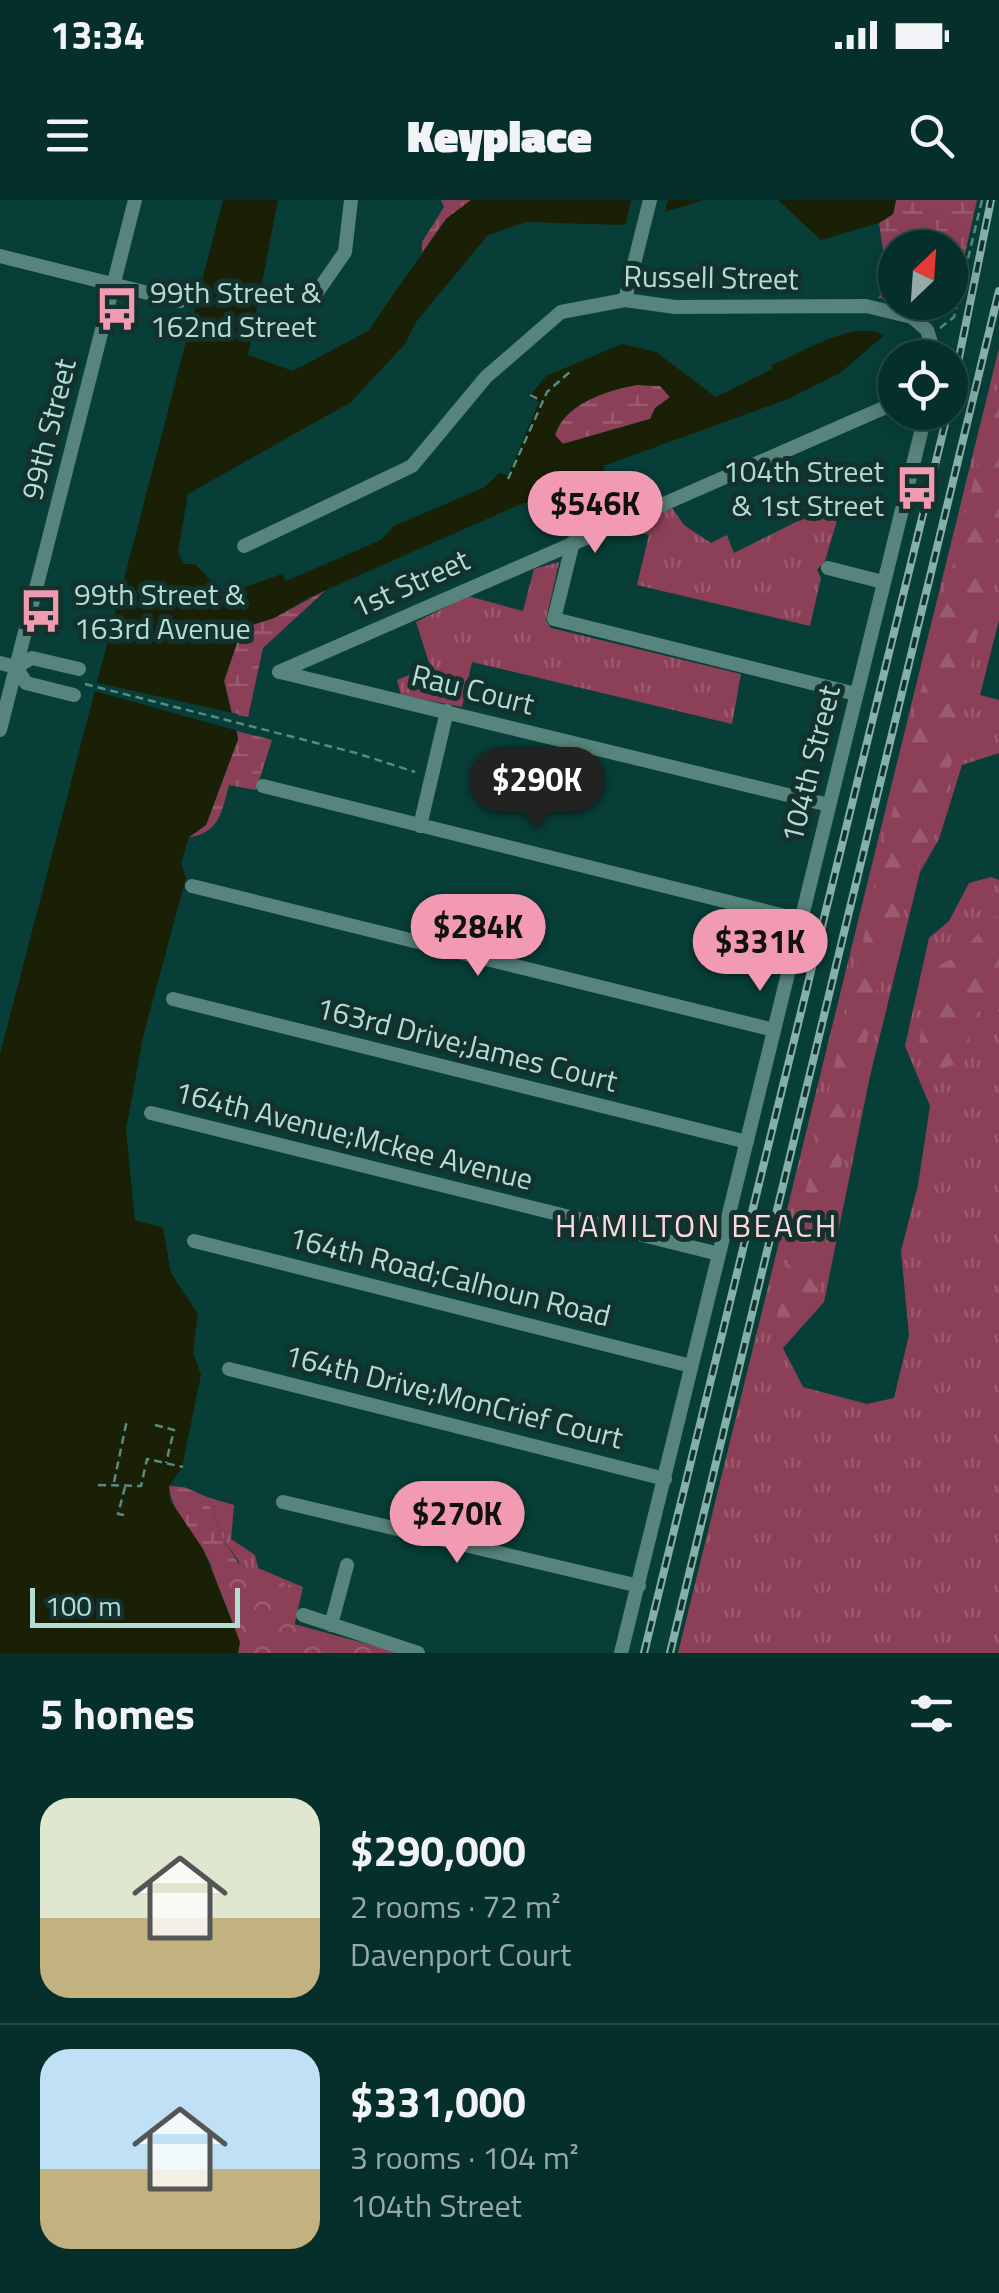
<!DOCTYPE html>
<meta charset="utf-8">
<style>
body{margin:0;font-family:"Titillium Web",sans-serif;background:#0e3732;color:#f1f3f6;height:100vh;display:flex;flex-direction:column;font-size:38px;white-space:nowrap}
*{box-sizing:border-box;margin:0}
p{font-size:32px;color:#97a9a8}
.icon{flex:none;width:55px;height:55px;fill:none;stroke:currentColor;stroke-width:2;stroke-linecap:round;stroke-linejoin:round}
.map{position:relative;height:1453px;overflow:hidden}
.panel{display:flex;flex-direction:column;background:#052f2a;flex:1}
.panel>*{flex:none}
.needle{width:65px;rotate:25deg}
.fabs{position:absolute;left:878px;top:30px;display:grid;gap:20px}
.fabs a{display:grid;place-items:center;width:90px;height:90px;border-radius:50%;background:#052f2a;box-shadow:0 5px 25px #0003,0 0 0 2px #264a47;font-size:50px}
.scale{position:absolute;left:30px;bottom:25px;width:210px;box-sizing:border-box;padding-left:10px;border:5px solid #b2ddd5;border-top:0;font-size:28px;line-height:35px;white-space:nowrap;color:#b2ddd5;-webkit-text-stroke:8px #14322d;paint-order:stroke}
.price{position:absolute;translate:-50% -85px;padding:0 22px;border-radius:35px;background:#f19ab1;color:#111;font-size:32px;line-height:65px;filter:drop-shadow(0 2px 5px #0008)}
.price::after{content:'';position:absolute;left:50%;top:60px;width:30px;height:22px;margin-left:-15px;background:inherit;clip-path:polygon(0 0,100% 0,50% 100%)}
.price.selected{background:#222;color:#fff}
ul{padding:0;list-style:none}
li{display:flex;align-items:center;gap:30px;height:250px;padding:0 40px}
li+li{border-top:2px solid #264a47}
li span{display:grid;place-items:center;flex:none;width:280px;height:200px;border-radius:30px;color:#555}
li>.icon{margin-inline-start:auto}
span .icon{width:120px;height:120px;fill:#fffc;stroke-width:1}
li b{font-size:42px}
h2{display:flex;justify-content:space-between;align-items:center;height:120px;padding:0 40px;font-size:42px}
.status{display:flex;justify-content:space-between;align-items:center;height:70px;padding:0 50px;background:#052f2a;direction:ltr}
.status svg{height:28px;fill:currentColor}
header{display:flex;justify-content:space-between;align-items:center;height:130px;padding:0 40px;background:#052f2a;font-size:45px;font-weight:800}
.map>svg:first-child{display:block}
.grass{fill:url(#grass-tufts)}
.forest{fill:url(#forest-firs)}
.wetland{fill:url(#wetland-marsh)}
.park{fill:url(#park-crowns)}
.water{fill:#192006;fill-rule:evenodd}
.pier{fill:#073f38}
.lines{fill:none;stroke-linecap:round;stroke-linejoin:round}
.path{stroke:#588a83;stroke-width:2.5;stroke-dasharray:8 5;stroke-linecap:butt}
.minor{stroke:#57847c;stroke-width:14}
.rail-casing{stroke:#83b1a9;stroke-width:8}
.rail{stroke:#14322d;stroke-width:4;stroke-dasharray:11;stroke-linecap:butt}
.labels{text-anchor:middle;dominant-baseline:central;stroke-width:10;stroke-linejoin:round;paint-order:stroke}
.street-label{font-size:30px;fill:#b2ddd5;stroke:#14322d}
.poi-label{font-size:30px;fill:#b2ddd5;stroke:#14322d;text-anchor:start}
.neighbourhood-label{font-size:32px;letter-spacing:2.5px;fill:#fbd8e0;stroke:#14322d}
</style>
<div class="status"><b>13:34</b><svg viewBox="0 0 49 12"><path d="M0 12V9h3v3zM5 12V6h3v6zM10 12V3h3v9zM15 12V0h3v12zM26 1h20v11H26zM47 4h2v5h-2z"/></svg></div>
<header><svg class="icon" aria-label="menu" viewBox="0 0 24 24"><path d="M4 6h16M4 12h16M4 18h16"/></svg>Keyplace<svg class="icon" aria-label="search" viewBox="0 0 24 24"><circle cx="10" cy="10" r="6"/><path d="M15 15l6 6"/></svg></header>
<div class="map">
<svg width="999" height="1453" viewBox="0 0 999 1453">
<defs>
<pattern id="grass-tufts" width="24" height="20" patternUnits="userSpaceOnUse" patternTransform="scale(2.5)"><rect width="24" height="20" fill="#8c4058"/><path d="M3 7l-1-3M5 7V3M7 7l1-3M15 17l-1-3M17 17v-4M19 17l1-3" fill="none" stroke="#9a5b6f"/></pattern>
<pattern id="forest-firs" width="22" height="20" patternUnits="userSpaceOnUse" patternTransform="scale(2.5)"><rect width="22" height="20" fill="#8c4058"/><path d="M5 1l3.5 6h-7zM16 11l3.5 6h-7z" fill="#9a5b6f"/></pattern>
<pattern id="wetland-marsh" width="20" height="14" patternUnits="userSpaceOnUse" patternTransform="scale(2.5)"><rect width="20" height="14" fill="#8c4058"/><path d="M1 5h8M5 5V1M11 12h8M15 12V8" fill="none" stroke="#9a5b6f"/></pattern>
<pattern id="park-crowns" width="20" height="18" patternUnits="userSpaceOnUse" patternTransform="scale(2.5)"><rect width="20" height="18" fill="#8c4058"/><path d="M2 6a3 3 0 1 1 6 0M12 15a3 3 0 1 1 6 0" fill="none" stroke="#9a5b6f"/></pattern>
</defs>
<rect width="100%" height="100%" fill="#073f38"/>
<path class="grass" d="M999 148V420L980 495 999 500V553L962 565 939 639 920 672 870 876 824 1102 783 1148 803 1187 867 1204 894 1198 909 1135 901 1051 918 985 930 906 905 846 929 738 949 721 969 683 991 677 999 680V1453H678Z
M838 301 841 307 825 361 817 370 821 378 810 426 637 385 649 335 619 327 672 308 684 325 711 343 727 335 734 353Z
M559 362 546 420 551 428 741 474 732 524 472 462 462 507 401 495 397 480 430 466 416 422 468 396 523 411 534 369Z
M207 1297 234 1305 231 1339 255 1355 258 1368 303 1387 294 1427 270 1453 238 1360 223 1339Z"/>
<path class="forest" d="M999 180V327L945 595 882 766 816 1090 805 1110 787 1129 775 1125 913 523Z
M993 716 999 717V811L976 812 965 861 928 873 918 850 931 769 960 755Z"/>
<path class="wetland" d="M441 0H471L446 19 422 53V42L444 7Z
M896 0H977L961 72 950 94V48H895V99L878 98 888 81 879 23 893 14Z
M637 185 660 186 670 197 650 219 562 244 555 236C564 204 607 190 637 185Z
M326 390 263 448 248 517 232 514 224 481 242 428 274 418Z
M237 531 272 540 256 590 229 585C222 611 219 634 189 637L206 625 238 539Z
M169 1286 184 1287 207 1297 223 1339 255 1389 238 1453C242 1430 215 1370 202 1348 190 1327 171 1311 169 1286Z"/>
<path class="park" d="M211 1367 292 1388 283 1421 400 1453H238L240 1442Z"/>
<path class="water" d="M223 0H278L248 155 293 171 368 131 446 19 471 0H704L621 25 526 22 488 35 416 122 405 144 351 202 188 294 178 352 184 364H195L224 394 282 374 286 381 381 340 394 326 485 287 499 273 508 275 539 202 529 197 546 176 622 144 656 152 716 197 772 169V165C803 153 851 119 884 135L840 173 788 199 603 266 607 276C589 299 551 305 523 303L308 398 274 418 242 428 224 481 238 539 206 625 189 637 181 663 186 678 143 837 126 930 135 1020 163 1028 171 1073 198 1114 193 1152 201 1175 182 1268 169 1286 170 1300 203 1349 240 1442 238 1453H0V854ZM637 185 660 186 670 197 655 208 650 219 563 244 555 235C564 204 607 190 637 185Z
M778 0H896L893 14 879 23 821 40Z"/>
<path class="pier" d="M631 0H668L664 15 625 29Z
M93 482 238 514 242 532 91 490Z"/>
<g class="lines">
<path class="path" d="M940 128 954 117 982 0
M530 195 542 201
M508 279 547 192 572 170
M85 484 356 553 415 572
M155 1225 174 1230 166 1263
M114 1282 127 1220
M98 1285 141 1286 147 1259 183 1267
M125 1287 118 1314 129 1316"/>
<path class="minor" d="M0 56 180 101
M313 98 345 52 351 0
M625 100 650 0
M573 342 554 419 856 494
M244 346 412 266 486 177 561 112 625 100 675 107 866 106 912 117 927 130 936 158
M828 368 883 382
M0 463 16 467 32 458 79 469
M16 467 26 483 74 495
M279 472 895 203
M280 472 829 605
M0 530 135 0
M263 586 801 720
M420 626 447 511
M192 686 774 830
M173 799 747 942
M151 913 719 1054
M194 1041 691 1166
M229 1169 665 1279
M283 1302 639 1386
M303 1415 418 1453
M331 1425 347 1365
M621 1453 926 212"/>
<g class="rail-casing">
<path id="rail" d="M950 202 991 0
M644 1453 948 212
M670 1453 999 91"/>
</g>
<use href="#rail" class="rail"/>
</g>
<defs>
<g id="bus-bare" transform="scale(3.45)"><path d="M-5-6H5V4H4V6H2V4H-2V6H-4V4H-5ZM-3.5-4V0h7V-4ZM-3.5 1.2v1.5H-2V1.2ZM2 1.2v1.5H3.5V1.2Z" fill="#f19ab1" stroke="#14322d" stroke-width="2.5" paint-order="stroke"/></g>
</defs>
<g fill-rule="evenodd">
<use href="#bus-bare" x="117" y="109"/>
<use href="#bus-bare" x="917" y="288"/>
<use href="#bus-bare" x="41" y="411"/>
</g>
<g class="labels">
<g class="street-label">
<text transform="translate(711 77) rotate(1)">Russell Street</text>
<text transform="translate(48 229) rotate(-76)">99th Street</text>
<text transform="translate(410 383) rotate(-24)">1st Street</text>
<text transform="translate(473 489) rotate(14)">Rau Court</text>
<text transform="translate(810 564) rotate(-76)">104th Street</text>
<text transform="translate(467 844) rotate(14)">163rd Drive;James Court</text>
<text transform="translate(354 935) rotate(14)">164th Avenue;Mckee Avenue</text>
<text transform="translate(450 1076) rotate(14)">164th Road;Calhoun Road</text>
<text transform="translate(454 1196) rotate(14)">164th Drive;MonCrief Court</text>
</g>
<g class="poi-label">
<text x="150" y="92">99th Street &amp;<tspan x="150" dy="34">162nd Street</tspan></text>
<text x="884" y="271" text-anchor="end">104th Street<tspan x="884" dy="34">&amp; 1st Street</tspan></text>
<text x="74" y="394">99th Street &amp;<tspan x="74" dy="34">163rd Avenue</tspan></text>
</g>
<g class="neighbourhood-label">
<text x="697" y="1025">HAMILTON BEACH</text>
</g>
</g>
</svg>
<div class="fabs">
<a><svg class="needle" viewBox="-14 -14 28 28"><path d="M0-13l5 13h-10z" fill="#e53935"/><path d="M0 13l5-13h-10z" fill="#97a9a8"/></svg></a>
<a><svg class="icon" aria-label="locate" viewBox="0 0 24 24"><circle cx="12" cy="12" r="6"/><path d="M12 2v4M12 18v4M2 12h4M18 12h4"/></svg></a>
</div>
<div class="scale">100 m</div>
<b class="price" style="left:595px;top:356px">$546K</b>
<b class="price selected" style="left:537px;top:632px">$290K</b>
<b class="price" style="left:478px;top:779px">$284K</b>
<b class="price" style="left:760px;top:794px">$331K</b>
<b class="price" style="left:457px;top:1366px">$270K</b>
</div>
<section class="panel">
<h2>5 homes<svg class="icon" aria-label="filters" viewBox="0 0 24 24"><path d="M4 7h16M4 17h16"/><circle cx="9" cy="7" r="2"/><circle cx="15" cy="17" r="2"/></svg></h2>
<ul>
<li><span style="background:linear-gradient(#dfe7d0 60%,#c2b280 0)"><svg class="icon" aria-label="home" viewBox="0 0 24 24"><path d="M3 11l9-7 9 7M6 9v11h12V9"/></svg></span><div><b>$290,000</b><p>2 rooms · 72 m²</p><p>Davenport Court</p></div></li>
<li><span style="background:linear-gradient(#bfe0f5 60%,#c2b280 0)"><svg class="icon" aria-label="home" viewBox="0 0 24 24"><path d="M3 11l9-7 9 7M6 9v11h12V9"/></svg></span><div><b>$331,000</b><p>3 rooms · 104 m²</p><p>104th Street</p></div></li>
</ul>
</section>
